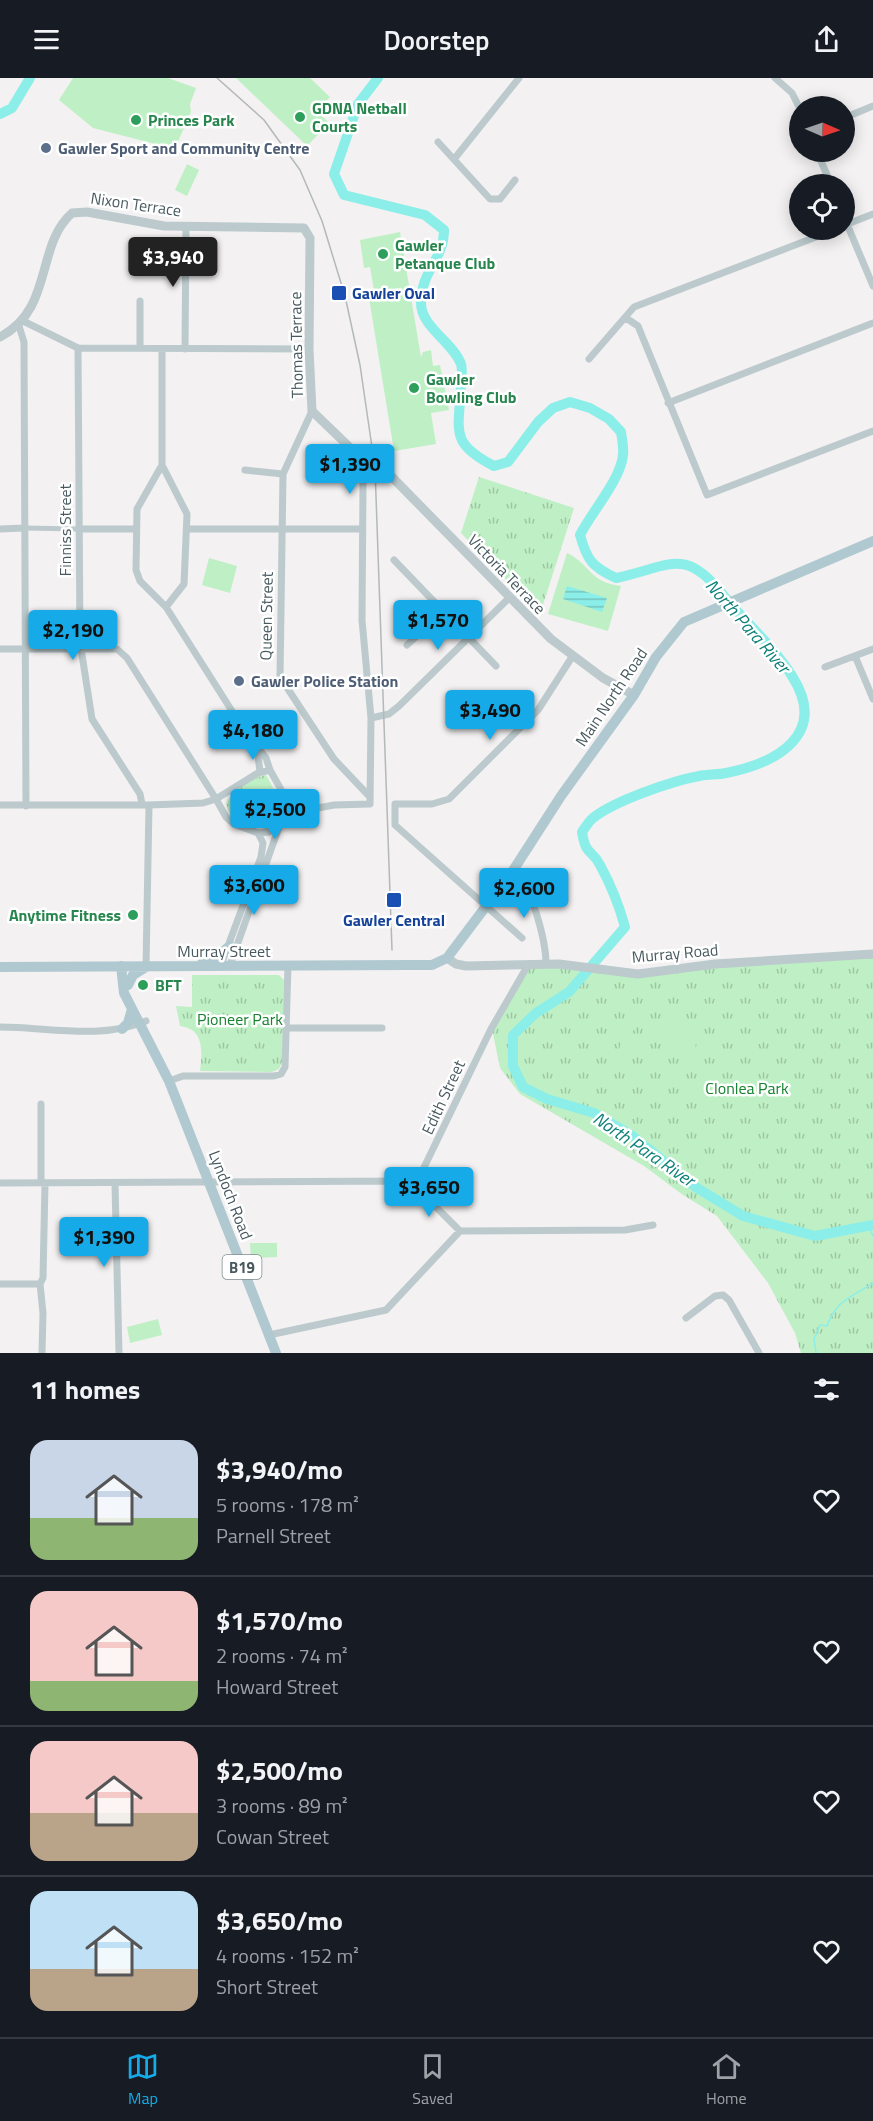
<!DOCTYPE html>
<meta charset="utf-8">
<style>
body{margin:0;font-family:"Titillium Web",sans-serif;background:#242831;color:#f1f3f6;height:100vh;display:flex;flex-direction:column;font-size:22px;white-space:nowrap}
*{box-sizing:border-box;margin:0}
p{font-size:20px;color:#9ea1a6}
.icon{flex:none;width:33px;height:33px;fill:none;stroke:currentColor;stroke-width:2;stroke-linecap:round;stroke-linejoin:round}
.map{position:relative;height:1275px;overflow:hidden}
.sheet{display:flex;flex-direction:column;background:#171b24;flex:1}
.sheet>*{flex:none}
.needle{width:39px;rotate:92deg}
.controls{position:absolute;left:789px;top:18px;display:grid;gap:12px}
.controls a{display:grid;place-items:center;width:66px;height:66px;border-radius:50%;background:#171b24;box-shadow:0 3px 15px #0003;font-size:30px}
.price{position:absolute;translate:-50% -51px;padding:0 14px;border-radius:6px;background:#16abe8;color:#111;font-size:20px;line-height:39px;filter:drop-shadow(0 2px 3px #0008)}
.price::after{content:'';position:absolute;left:50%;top:36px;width:18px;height:14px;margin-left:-9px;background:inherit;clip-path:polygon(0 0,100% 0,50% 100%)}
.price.current{background:#222;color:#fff}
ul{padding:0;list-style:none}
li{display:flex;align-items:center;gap:18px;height:150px;padding:0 30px}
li+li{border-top:2px solid #363941}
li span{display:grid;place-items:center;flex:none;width:168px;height:120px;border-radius:18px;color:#555}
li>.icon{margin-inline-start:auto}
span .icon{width:72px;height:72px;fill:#fffc;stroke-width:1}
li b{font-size:26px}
h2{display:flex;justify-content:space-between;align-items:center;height:72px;padding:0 30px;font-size:26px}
header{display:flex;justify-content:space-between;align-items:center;height:78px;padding:0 30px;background:#171b24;font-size:27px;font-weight:600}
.menu{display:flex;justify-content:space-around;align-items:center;height:84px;border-top:2px solid #363941;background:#171b24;font-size:16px;color:#9ea1a6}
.menu a{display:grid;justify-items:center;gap:3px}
.menu .current{color:#16abe8}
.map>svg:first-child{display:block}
.park{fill:url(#park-tufts)}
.pitch{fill:#bff0c5}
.water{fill:url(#water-rules)}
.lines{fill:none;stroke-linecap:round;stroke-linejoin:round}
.stream{stroke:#8beee8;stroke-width:1.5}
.river{stroke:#8beee8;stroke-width:10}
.pedestrian{stroke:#bccacd;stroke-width:5}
.minor{stroke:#bccacd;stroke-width:7}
.tertiary{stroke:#bccacd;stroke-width:9}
.primary{stroke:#b0c9d0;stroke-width:10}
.rail{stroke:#b3b8bb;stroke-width:1.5}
.leisure-dot{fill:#2e9e5b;stroke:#fff;stroke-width:2}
.service-dot{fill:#5c6f8a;stroke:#fff;stroke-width:2}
.transit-dot{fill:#1a4fb4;stroke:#fff;stroke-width:2}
.labels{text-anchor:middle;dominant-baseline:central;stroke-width:5;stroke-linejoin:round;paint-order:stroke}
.shield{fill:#fff;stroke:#7f8c8f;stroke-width:1.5}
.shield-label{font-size:15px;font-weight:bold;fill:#485a5f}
.leisure-label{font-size:16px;font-weight:bold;fill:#27864d;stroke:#fff;text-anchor:start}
.service-label{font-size:16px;font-weight:bold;fill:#4e5e75;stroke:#fff;text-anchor:start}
.street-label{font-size:16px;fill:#485a5f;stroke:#fff}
.transit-label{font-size:16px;font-weight:bold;fill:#164399;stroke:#fff;text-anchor:start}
.park-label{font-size:16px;fill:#16832e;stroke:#fff}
.water-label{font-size:18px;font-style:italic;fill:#0c8079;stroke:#fff}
</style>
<header><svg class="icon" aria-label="menu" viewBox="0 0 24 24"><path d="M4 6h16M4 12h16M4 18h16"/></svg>Doorstep<svg class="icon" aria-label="share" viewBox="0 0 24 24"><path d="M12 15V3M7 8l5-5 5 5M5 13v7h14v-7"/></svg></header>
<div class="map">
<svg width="873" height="1275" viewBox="0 0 873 1275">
<defs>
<pattern id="park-tufts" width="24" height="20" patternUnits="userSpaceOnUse" patternTransform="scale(1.5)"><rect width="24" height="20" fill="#bff0c5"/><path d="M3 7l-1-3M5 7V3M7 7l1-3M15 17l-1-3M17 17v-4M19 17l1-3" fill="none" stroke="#9dc5a3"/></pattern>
<pattern id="water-rules" width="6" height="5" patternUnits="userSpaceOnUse" patternTransform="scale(1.5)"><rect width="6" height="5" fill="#8beee8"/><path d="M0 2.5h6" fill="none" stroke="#74c4bf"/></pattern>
</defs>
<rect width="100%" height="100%" fill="#f3f1f1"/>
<path class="park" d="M479 399 574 430 540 536 461 455Z
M266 697 282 726 267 752 231 739 226 725C236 712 249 700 266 697Z
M873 877V1275H801L795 1255 768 1205 717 1138 683 1117 644 1088 520 1016 500 990 492 951 528 887 629 896Z
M192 897H279L284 902 282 984 279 991 272 994 200 993C202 974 205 951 180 948L176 928 192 929Z"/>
<path class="pitch" d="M73 0H168L196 10 190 26 191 34 176 68 171 70 93 50 59 22Z
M236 0H310L330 19 317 33 329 45 307 68Z
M187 86 199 92 187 118 175 112Z
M400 154 421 279 423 274 431 272 433 288 440 287 449 332 431 335 436 366 394 373 369 220 375 218 370 189 364 190 360 162Z
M144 163H172L171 176H144Z
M567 475C592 487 588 504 621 508L608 553 548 536Z
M209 480 237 488 230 515 202 507Z
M635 933 639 940 630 960V986L617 982 626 939Z
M661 949H695L696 979 662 980Z
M250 1165H277V1179L251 1180Z
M158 1241 162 1257 130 1265 127 1249Z"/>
<path class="water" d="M567 508 607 520 602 534 563 521Z"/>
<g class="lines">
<path class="stream" d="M869 1150 873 1158
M816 1275 814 1261 820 1247 827 1248C836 1222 852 1219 873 1205"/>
<path class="river" d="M378 0 358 26 334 96 344 117 425 137 444 152C444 182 421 192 421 225 421 249 453 264 461 286 463 292 461 302 461 308 459 353 449 365 494 388L508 384 538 344 553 330 570 324 590 330 609 341 621 354C622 361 624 370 623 377 621 401 591 435 580 457 587 482 592 489 616 500 670 489 684 467 724 518 746 545 774 569 792 598 829 656 777 685 726 695 717 697 708 696 699 698 672 703 614 723 593 740 589 743 585 750 582 754 586 779 591 770 600 787 611 807 619 827 625 849L569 914 536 935 513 957V988L523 1009 547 1021 594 1035 631 1057 697 1110 743 1138 815 1158 873 1147
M0 36 12 30 30 0"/>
<path class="pedestrian" d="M24 450 78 451"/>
<path class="minor" d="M775 0 792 15 800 31
M844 40 873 28
M438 64 490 121H500L515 102
M817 74 831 106
M455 80 519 0
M844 139 873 208
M845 147 873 136
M626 240 638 248 707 417 873 353
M23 243 78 270 309 271
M19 248 24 264 26 728
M78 270 80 564 92 641 140 716 142 726
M140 270V223
M185 271 186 149
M589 281 634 229 834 152
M668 325 873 245
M312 333 283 396 280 599 334 681 370 719
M162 387 187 436 184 506 166 529 140 503 136 492 137 431Z
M162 387V271
M245 392 283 396
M0 451 24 450
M78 451H136
M187 451H362
M394 482 496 588
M166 529 251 663 258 678 260 694
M407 567 443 533
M0 571H117L127 580 216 721 203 725 149 727H0
M855 578 873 621
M825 589 873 571
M371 640 389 636 399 628 510 519
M255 666 266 680 270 692
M270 692 288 724 286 736 280 746 269 754 258 755 234 746 226 739 216 721 258 695Z
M286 736 334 727 370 726 371 640 362 542 363 406 367 386
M514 791C531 807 546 862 546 886
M522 860 395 747V726H432L449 721 538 632 572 579
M221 887 261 779 263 765 258 755
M230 887 279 749
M146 888 149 727
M0 949C48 949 101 962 146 943
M286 950H382
M169 1003 183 998H274L281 996 285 989 288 887
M0 1105 410 1103 415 1108 491 951 528 887
M41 1105V1026
M115 1106 119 1275
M415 1108 460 1153
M0 1206H40
M686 1240 715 1218 723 1217 729 1222 759 1275
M269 1257 386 1232 460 1153 625 1152 653 1147
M42 1275 43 1235 40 1206 43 1200 45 1105"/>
<path class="tertiary" d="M0 259C54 231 35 168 72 135L87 134 164 148 304 150 310 160 309 271 312 333 367 386 388 395 551 561 603 600 634 617
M447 880 456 886 466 888 559 886 638 896 715 886 873 876"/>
<path class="primary" d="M202 885 216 879 230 868
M121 888 124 915 169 1003 276 1275
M0 889 405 887H432L447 880 514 791 561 718 634 617 656 579 684 544 873 463
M128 907 133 897 146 889
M122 951 128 945 132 931"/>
<path class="rail" d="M217 0 264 42 300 92 322 143 345 218 360 287 375 390 392 872"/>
</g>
<g class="leisure-dot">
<circle cx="300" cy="39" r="6"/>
<circle cx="136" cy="42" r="6"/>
<circle cx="383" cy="176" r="6"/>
<circle cx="414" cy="310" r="6"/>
<circle cx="133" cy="837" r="6"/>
<circle cx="143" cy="907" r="6"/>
</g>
<g class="service-dot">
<circle cx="46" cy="70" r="6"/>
<circle cx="239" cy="603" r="6"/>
</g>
<g class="transit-dot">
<rect x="331" y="207" width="16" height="16" rx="3"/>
<rect x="386" y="814" width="16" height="16" rx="3"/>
</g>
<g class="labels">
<rect class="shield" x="222.5" y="1177" width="39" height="24" rx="4.5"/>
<g class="shield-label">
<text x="242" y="1189">B19</text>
</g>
<g class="leisure-label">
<text x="312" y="30">GDNA Netball<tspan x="312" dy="18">Courts</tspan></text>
<text x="148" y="42">Princes Park</text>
<text x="395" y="167">Gawler<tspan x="395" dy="18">Petanque Club</tspan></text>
<text x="426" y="301">Gawler<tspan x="426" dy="18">Bowling Club</tspan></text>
<text x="121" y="837" text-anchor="end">Anytime Fitness</text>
<text x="155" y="907">BFT</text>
</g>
<g class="service-label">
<text x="58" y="70">Gawler Sport and Community Centre</text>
<text x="251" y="603">Gawler Police Station</text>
</g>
<g class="street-label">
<text transform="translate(136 126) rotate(8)">Nixon Terrace</text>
<text transform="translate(296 267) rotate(-91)">Thomas Terrace</text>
<text transform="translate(65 452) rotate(-90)">Finniss Street</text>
<text transform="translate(507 496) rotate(46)">Victoria Terrace</text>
<text transform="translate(266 538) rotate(-89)">Queen Street</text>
<text transform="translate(611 619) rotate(-56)">Main North Road</text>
<text x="224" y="873">Murray Street</text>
<text transform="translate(675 875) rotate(-5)">Murray Road</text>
<text transform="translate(443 1019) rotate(-65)">Edith Street</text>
<text transform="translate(231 1117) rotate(69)">Lyndoch Road</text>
</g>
<g class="transit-label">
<text x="352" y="215">Gawler Oval</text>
<text x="394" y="842" text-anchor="middle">Gawler Central</text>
</g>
<g class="park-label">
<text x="240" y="941">Pioneer Park</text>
<text x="747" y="1010">Clonlea Park</text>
</g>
<g class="water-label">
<text transform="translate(748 548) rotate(49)">North Para River</text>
<text transform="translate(644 1071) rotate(34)">North Para River</text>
</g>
</g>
</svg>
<div class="controls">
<a><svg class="needle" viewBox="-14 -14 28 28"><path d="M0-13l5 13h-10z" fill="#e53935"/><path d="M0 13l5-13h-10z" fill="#9ea1a6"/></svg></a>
<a><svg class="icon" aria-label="locate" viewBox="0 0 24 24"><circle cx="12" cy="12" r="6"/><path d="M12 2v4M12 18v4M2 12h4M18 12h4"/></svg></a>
</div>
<b class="price current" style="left:173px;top:210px">$3,940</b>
<b class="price" style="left:350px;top:417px">$1,390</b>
<b class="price" style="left:438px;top:573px">$1,570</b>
<b class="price" style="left:73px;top:583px">$2,190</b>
<b class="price" style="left:490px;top:663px">$3,490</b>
<b class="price" style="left:253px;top:683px">$4,180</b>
<b class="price" style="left:275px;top:762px">$2,500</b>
<b class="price" style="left:254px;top:838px">$3,600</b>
<b class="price" style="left:524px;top:841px">$2,600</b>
<b class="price" style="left:429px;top:1140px">$3,650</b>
<b class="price" style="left:104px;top:1190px">$1,390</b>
</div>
<section class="sheet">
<h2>11 homes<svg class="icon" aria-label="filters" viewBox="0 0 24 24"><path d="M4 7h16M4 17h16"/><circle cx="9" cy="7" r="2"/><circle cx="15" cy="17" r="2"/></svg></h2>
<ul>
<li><span style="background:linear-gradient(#c9d6e8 65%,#8fb573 0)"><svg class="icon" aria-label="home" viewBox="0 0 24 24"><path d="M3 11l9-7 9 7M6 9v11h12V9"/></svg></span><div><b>$3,940/mo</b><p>5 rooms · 178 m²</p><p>Parnell Street</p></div><svg class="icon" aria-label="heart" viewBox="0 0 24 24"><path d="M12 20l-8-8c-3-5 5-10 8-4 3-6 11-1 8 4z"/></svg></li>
<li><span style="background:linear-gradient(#f6c9c9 75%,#8fb573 0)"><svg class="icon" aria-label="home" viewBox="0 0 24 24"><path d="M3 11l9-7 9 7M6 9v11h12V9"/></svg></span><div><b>$1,570/mo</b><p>2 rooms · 74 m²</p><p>Howard Street</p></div><svg class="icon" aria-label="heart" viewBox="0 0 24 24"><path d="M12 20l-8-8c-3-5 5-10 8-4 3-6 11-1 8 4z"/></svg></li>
<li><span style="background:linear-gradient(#f6c9c9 60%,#b9a48a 0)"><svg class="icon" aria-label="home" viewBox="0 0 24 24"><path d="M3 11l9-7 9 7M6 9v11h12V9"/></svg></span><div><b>$2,500/mo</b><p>3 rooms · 89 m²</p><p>Cowan Street</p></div><svg class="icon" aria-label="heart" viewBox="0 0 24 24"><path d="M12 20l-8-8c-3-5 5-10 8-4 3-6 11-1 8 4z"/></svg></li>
<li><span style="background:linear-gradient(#bfe0f5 65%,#b9a48a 0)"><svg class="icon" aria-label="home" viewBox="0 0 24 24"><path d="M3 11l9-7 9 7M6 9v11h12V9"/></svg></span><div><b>$3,650/mo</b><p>4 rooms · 152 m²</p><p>Short Street</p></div><svg class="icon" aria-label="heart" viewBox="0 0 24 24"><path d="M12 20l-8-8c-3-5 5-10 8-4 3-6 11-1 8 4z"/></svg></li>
</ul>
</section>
<nav class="menu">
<a class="current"><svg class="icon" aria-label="map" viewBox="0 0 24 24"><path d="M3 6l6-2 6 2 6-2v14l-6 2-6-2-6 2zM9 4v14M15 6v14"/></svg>Map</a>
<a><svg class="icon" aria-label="saved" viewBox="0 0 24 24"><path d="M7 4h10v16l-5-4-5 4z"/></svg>Saved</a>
<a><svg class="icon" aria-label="home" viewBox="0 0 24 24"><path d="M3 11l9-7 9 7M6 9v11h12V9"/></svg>Home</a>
</nav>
